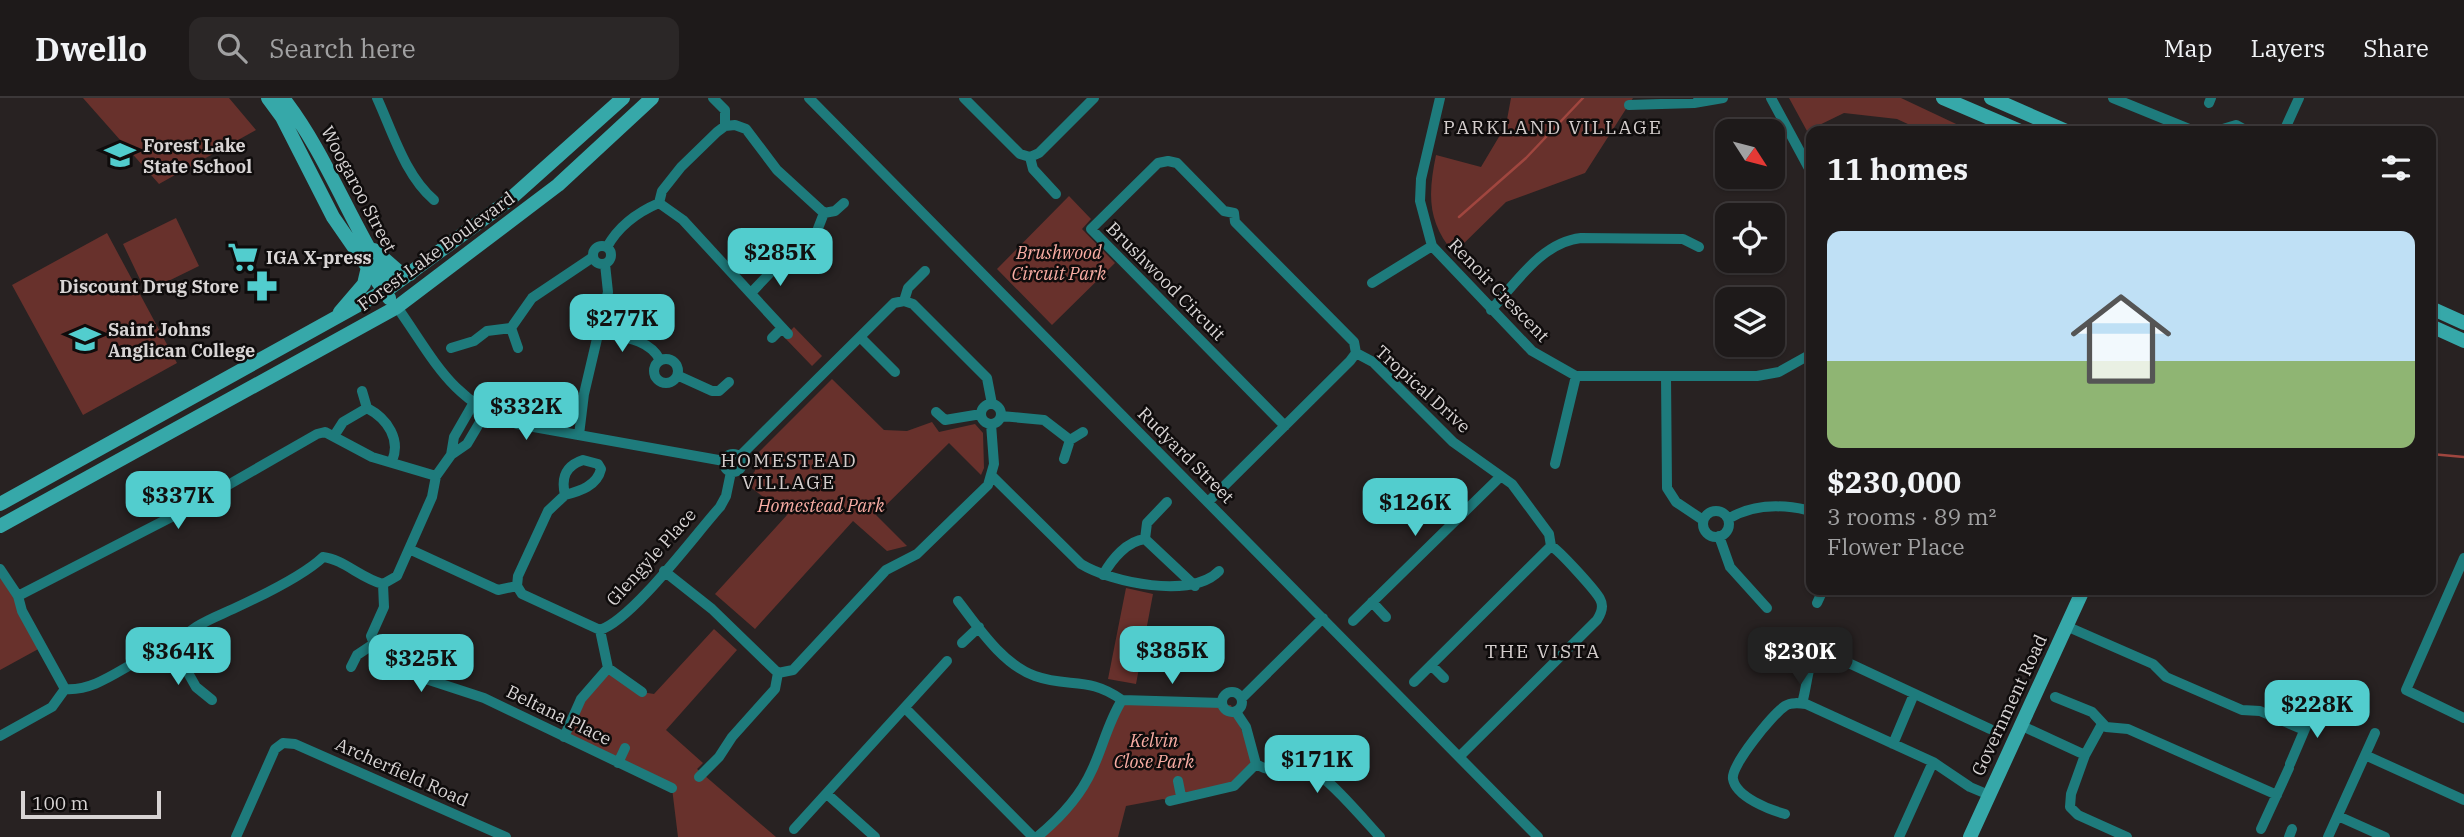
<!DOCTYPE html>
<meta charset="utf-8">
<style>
body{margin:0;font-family:"IBM Plex Serif",serif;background:#2b2727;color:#f1f3f6;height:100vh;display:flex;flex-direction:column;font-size:26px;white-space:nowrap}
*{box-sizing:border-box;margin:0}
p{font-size:23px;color:#a1a1a2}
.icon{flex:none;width:38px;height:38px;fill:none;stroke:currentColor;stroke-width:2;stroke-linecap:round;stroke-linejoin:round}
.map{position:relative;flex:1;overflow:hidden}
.details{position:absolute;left:1806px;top:28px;width:630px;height:469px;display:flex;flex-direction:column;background:#1e1a1a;border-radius:14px;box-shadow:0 2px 5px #0004,0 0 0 2px #3c3839}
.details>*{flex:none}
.needle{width:46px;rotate:126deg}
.fabs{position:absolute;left:1715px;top:21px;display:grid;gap:14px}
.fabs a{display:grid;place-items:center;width:70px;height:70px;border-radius:14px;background:#1e1a1a;box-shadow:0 2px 5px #0004,0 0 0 2px #3c3839;font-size:35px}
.scale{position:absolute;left:21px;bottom:18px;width:140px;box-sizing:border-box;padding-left:7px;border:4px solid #d8d4d4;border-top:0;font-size:19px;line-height:24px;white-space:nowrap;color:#d8d4d4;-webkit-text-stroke:5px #0f0c0c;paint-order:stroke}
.price{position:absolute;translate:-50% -60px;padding:0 16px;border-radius:14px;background:#52cdce;color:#111;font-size:23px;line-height:46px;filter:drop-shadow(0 2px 4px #0008)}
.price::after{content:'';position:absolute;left:50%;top:42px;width:21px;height:16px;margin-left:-10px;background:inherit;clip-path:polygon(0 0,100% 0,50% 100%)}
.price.active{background:#222;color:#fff}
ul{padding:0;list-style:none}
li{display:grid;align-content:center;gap:14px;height:371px;padding:0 21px}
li+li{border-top:2px solid #3c3839}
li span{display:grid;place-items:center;height:217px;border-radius:14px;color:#555}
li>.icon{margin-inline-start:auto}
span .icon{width:126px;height:126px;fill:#fffc;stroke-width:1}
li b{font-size:30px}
h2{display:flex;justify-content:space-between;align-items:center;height:84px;padding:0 21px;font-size:30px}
header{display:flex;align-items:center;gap:42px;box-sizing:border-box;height:98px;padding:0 35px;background:#1e1a1a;border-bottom:2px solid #3c3839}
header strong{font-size:33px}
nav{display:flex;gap:38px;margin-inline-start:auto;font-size:24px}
.search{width:490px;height:63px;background:#2b2727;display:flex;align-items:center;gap:18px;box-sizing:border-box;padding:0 24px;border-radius:14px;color:#a1a1a2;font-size:26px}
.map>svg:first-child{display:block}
.green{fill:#68312c}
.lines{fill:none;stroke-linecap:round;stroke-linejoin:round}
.stream{stroke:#a0463f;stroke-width:2.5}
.street{stroke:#1e7b7c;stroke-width:10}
.secondary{stroke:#36a8a9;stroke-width:14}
.labels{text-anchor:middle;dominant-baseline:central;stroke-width:5;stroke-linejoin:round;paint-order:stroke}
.poi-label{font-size:18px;font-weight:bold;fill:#d8d4d4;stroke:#0f0c0c;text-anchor:start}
.street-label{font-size:18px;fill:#d8d4d4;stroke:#0f0c0c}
.park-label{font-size:18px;font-style:italic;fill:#f9ada4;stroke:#0f0c0c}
.neighbourhood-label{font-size:19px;letter-spacing:2px;fill:#d4cdcc;stroke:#0f0c0c}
</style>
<header>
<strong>Dwello</strong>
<div class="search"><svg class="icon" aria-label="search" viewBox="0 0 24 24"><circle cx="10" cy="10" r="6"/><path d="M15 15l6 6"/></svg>Search here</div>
<nav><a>Map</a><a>Layers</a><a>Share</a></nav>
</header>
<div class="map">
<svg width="2464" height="739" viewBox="0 0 2464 739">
<rect width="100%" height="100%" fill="#282222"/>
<path class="green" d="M83 0H229L256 32 159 86Z
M1511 0H1633L1585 75 1506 104 1454 155C1427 124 1428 96 1436 57L1481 69 1506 27Z
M1789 0H1901L1971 33H1923L1897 21 1844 15 1807 33Z
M1069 98 1091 121 1082 131 1115 165 1052 227 997 171Z
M176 120 199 168 146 194 123 146Z
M107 135 177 265 83 317 12 187Z
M794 229 822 258 812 268 784 239Z
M832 281 884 332 907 333 932 324 939 334 975 326 983 335 984 370 981 377 949 345 876 417 907 448 887 453 853 423 755 531 715 496 787 417 745 385 755 373 753 360Z
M0 471 42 549 0 572Z
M1126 490 1153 496 1136 586 1108 581Z
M714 531 737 552 666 632 703 665 697 671 776 739H678L672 690 564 639 581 601 608 570 642 594 654 596Z
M1122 602 1231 607 1256 666 1240 685 1170 703 1163 701 1126 708 1118 739H1037L1091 675Z"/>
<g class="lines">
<path class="stream" d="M1459 119 1526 60 1583 0
M2431 356 2464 359"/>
<path class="street" d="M377 0C393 35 405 77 434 102
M713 0 725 12V28
M809 0 1538 739
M964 0 1020 56 1030 59 1039 55 1094 0
M1440 0 1421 81 1420 103 1432 148 1532 253 1576 278H1757L1779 274 1811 256
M1771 0 1811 74
M2113 0 2194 33
M2209 5 2211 0
M1629 7 1694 5 1723 0
M2216 33 2236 27 2247 33
M2284 33 2299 0
M1030 59 1033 71 1056 96
M659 105 683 122 788 236
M593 157a9 9 0 1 1 18 0a9 9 0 1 1-18 0Z
M607 149C618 129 638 114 659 105L662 93 681 69 717 34 725 28 735 27 746 31 777 72 824 115
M793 155 817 133 824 115 835 113 844 105
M1372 185 1432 148
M751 195 783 161
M904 203 908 190 925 173
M397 209C434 261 451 304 517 326L724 363
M1491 212C1516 185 1542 144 1581 140L1683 141 1699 149
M511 230 532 200 593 159
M597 234C620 239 649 240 660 262
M860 239 895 274
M772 240 782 230
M451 250 474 243 487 233 511 230 518 250
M1356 255 1373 264 1453 344 1512 386 1549 436 1551 448C1559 452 1596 493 1600 501 1604 508 1601 516 1597 522L1460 658
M654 273a12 12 0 1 1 24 0a12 12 0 1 1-24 0Z
M679 278 712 293H719L729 284
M1666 278 1667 390 1676 404 1703 422
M362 293 367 310
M981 316a10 10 0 1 1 20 0a10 10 0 1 1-20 0Z
M936 314 945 322 981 316
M1001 318 1044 322 1070 342
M579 337 584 296 608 194 605 166
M334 338 343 324 367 310C388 321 401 342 392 363
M724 365a9 9 0 1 1 18 0a9 9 0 1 1-18 0Z
M451 357 467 346 486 314
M740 358 894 205 904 203 913 206 987 280 992 306
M1064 361 1070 342 1083 334
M583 362 598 366 601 371C597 388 580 393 565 397 561 380 565 368 583 362Z
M1555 366 1576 278
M993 379 1081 466C1112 485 1192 501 1219 473
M565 397 548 413 518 478 517 488 522 496 600 532C633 521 694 438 720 409L726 398 731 374
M1208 404 1350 263 1356 255 1354 244 1235 124 1234 115 1224 113 1177 65 1168 63 1158 65 1091 131 1285 328
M1703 426a13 13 0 1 1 26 0a13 13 0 1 1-26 0Z
M1728 421C1751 407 1780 406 1807 412
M1719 438 1730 469 1767 510
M1145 441 1147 425 1167 404
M409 451 498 492 517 488
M2464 460 2406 592 2464 620
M0 471 18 498 22 513 65 591C105 594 135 554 174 550 190 528 209 522 233 511 259 499 303 478 323 459 343 461 362 481 383 486
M664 473 712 511 778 575 793 572 886 472 917 456 988 387 994 366 991 326
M1103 477C1112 461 1127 443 1145 441L1195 488
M383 486 384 509 371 538 377 554 429 582 484 600 672 690
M383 486 397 478 432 399 436 378 451 357 454 339 473 306
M18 498 181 414 317 336 325 334 372 359 436 378
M958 503C978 529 1003 567 1035 578 1069 590 1089 578 1122 602
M1372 504 1386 519
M1817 505 1823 492
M1353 523 1499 380
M2066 528 2153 566 2166 579 2242 612 2260 613 2304 632
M600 532 608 570
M962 545 979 529
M174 550 196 589 212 602
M1431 567 1444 580
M351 569 357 557 372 547
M1414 584 1551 448
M1222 604a10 10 0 1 1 20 0a10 10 0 1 1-20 0Z
M2055 599 2092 614 2106 629 2128 631 2277 697
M1242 600 1323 520
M1122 602 1222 605
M1802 605C1807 590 1807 567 1816 555L1825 554 1990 631
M905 610 1033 739
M1236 614 1246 629 1256 666C1280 680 1294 667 1314 674 1329 680 1367 725 1380 739
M2020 627 2085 657 2071 696 2070 709 2078 717 2127 739
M0 638 52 609 65 591
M564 639 581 601 608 570 642 594
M1893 646 1914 596
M2085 657 2102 626
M2365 657 2464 702
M618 665 625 650
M2290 666 2316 605
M699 679 719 659 732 639 775 591 778 575
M1178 683 1181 698
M827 696 875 739
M1170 703 1234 688 1256 666
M1785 716C1770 712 1736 699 1733 681 1730 668 1773 616 1785 608 1791 604 1799 605 1806 606L1933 664 1970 689 1989 697
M2338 718 2385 739
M794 731 947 563
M2261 731 2289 670
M236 739 275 651 283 645 295 646 506 739
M1037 739C1059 721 1080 699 1092 672 1103 649 1108 624 1122 602
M1899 739 1933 664
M2289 739 2292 731
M2328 739 2375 635"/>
<path class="secondary" d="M268 0 282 19 333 119 389 200
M283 0C325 54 349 121 385 178
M1943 0 2020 33
M1991 0 2066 33
M374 152 398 173 410 176
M2431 210 2464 225
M340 214 364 186 368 169
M2431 228 2464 243
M0 406 391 189 508 103 623 0
M0 428 397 209 558 87 652 0
M1970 739 2083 492"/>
</g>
<defs>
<g id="school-bare" transform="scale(2.415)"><path d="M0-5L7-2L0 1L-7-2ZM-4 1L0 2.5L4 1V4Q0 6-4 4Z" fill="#52cdce" stroke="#0f0c0c" stroke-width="2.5" paint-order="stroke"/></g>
<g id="supermarket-bare" transform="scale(2.415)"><path d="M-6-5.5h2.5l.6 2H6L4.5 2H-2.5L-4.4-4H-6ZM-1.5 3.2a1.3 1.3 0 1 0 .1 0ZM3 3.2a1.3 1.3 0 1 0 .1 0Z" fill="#52cdce" stroke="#0f0c0c" stroke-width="2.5" paint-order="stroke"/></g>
<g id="pharmacy-bare" transform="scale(2.415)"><path d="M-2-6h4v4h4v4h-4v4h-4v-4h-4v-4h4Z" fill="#52cdce" stroke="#0f0c0c" stroke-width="2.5" paint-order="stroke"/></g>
</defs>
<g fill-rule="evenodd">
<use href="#school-bare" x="120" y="57"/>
<use href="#supermarket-bare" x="243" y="159"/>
<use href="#pharmacy-bare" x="262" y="188"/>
<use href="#school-bare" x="85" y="241"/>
</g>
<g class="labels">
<g class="poi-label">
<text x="143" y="47">Forest Lake<tspan x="143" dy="21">State School</tspan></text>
<text x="266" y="159">IGA X-press</text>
<text x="239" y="188" text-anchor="end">Discount Drug Store</text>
<text x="108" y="231">Saint Johns<tspan x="108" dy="21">Anglican College</tspan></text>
</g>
<g class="street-label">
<text transform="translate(359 91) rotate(62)">Woogaroo Street</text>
<text transform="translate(436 153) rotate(-36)">Forest Lake Boulevard</text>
<text transform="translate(1166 183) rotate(45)">Brushwood Circuit</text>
<text transform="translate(1499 192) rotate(46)">Renoir Crescent</text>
<text transform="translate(1423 291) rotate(42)">Tropical Drive</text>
<text transform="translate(1186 357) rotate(45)">Rudyard Street</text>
<text transform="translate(651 459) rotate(-48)">Glengyle Place</text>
<text transform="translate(2009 607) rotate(-65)">Government Road</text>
<text transform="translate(559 617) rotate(26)">Beltana Place</text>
<text transform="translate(402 674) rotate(24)">Archerfield Road</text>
</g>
<g class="park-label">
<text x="1059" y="154">Brushwood<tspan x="1059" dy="21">Circuit Park</tspan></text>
<text x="821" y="407">Homestead Park</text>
<text x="1154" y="642">Kelvin<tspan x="1154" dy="21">Close Park</tspan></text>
</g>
<g class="neighbourhood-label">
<text x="1553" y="29">PARKLAND VILLAGE</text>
<text x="789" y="362">HOMESTEAD<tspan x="789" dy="22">VILLAGE</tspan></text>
<text x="1543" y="553">THE VISTA</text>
</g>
</g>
</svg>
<div class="fabs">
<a><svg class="needle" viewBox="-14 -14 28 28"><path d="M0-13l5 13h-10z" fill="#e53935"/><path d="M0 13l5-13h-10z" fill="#a1a1a2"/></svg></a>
<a><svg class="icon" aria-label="locate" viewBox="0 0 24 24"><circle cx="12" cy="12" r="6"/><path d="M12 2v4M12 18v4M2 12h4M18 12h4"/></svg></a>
<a><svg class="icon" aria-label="layers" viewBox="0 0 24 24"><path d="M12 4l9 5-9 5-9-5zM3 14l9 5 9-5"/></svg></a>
</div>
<div class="scale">100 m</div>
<b class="price" style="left:780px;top:190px">$285K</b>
<b class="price" style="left:622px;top:256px">$277K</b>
<b class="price" style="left:526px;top:344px">$332K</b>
<b class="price" style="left:178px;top:433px">$337K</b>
<b class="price" style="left:1415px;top:440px">$126K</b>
<b class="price" style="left:1172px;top:588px">$385K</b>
<b class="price" style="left:178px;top:589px">$364K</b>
<b class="price active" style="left:1800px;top:589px">$230K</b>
<b class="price" style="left:421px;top:596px">$325K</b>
<b class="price" style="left:2317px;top:642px">$228K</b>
<b class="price" style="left:1317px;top:697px">$171K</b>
<section class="details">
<h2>11 homes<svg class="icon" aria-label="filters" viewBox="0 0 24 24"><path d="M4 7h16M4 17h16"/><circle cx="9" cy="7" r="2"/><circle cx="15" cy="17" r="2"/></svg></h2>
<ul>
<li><span style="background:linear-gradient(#bfe0f5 60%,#8fb573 0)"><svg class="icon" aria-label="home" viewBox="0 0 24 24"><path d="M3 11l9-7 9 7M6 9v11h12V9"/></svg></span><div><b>$230,000</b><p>3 rooms · 89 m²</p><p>Flower Place</p></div></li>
</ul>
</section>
</div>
